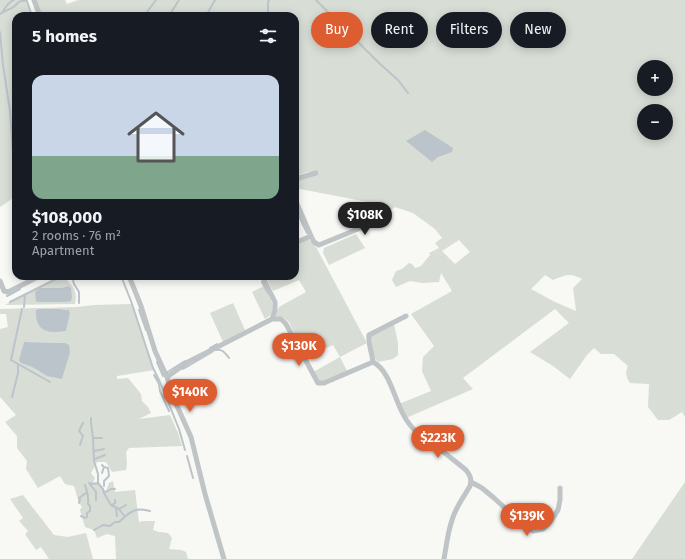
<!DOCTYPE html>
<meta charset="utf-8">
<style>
body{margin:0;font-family:"Fira Sans",sans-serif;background:#20242c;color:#f1f3f6;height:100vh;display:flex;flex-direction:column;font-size:15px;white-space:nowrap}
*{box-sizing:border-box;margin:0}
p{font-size:13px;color:#9ea1a6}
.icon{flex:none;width:22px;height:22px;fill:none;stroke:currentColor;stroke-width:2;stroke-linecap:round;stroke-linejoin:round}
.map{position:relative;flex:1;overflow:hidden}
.side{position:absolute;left:12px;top:12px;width:287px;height:268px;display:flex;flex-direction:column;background:#171b24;border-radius:12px;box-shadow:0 2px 10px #0003}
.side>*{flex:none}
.banner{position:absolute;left:311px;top:12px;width:314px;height:36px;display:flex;gap:8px}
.fabs{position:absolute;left:637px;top:60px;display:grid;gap:8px}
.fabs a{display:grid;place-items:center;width:36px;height:36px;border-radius:50%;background:#171b24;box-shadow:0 2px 10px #0003;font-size:20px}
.price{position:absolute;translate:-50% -34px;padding:0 9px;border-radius:14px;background:#dd5c30;color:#fff;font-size:13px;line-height:26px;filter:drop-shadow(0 1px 2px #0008)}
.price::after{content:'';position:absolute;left:50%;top:24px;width:12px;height:9px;margin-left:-6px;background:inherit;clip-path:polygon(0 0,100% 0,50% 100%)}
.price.on{background:#222;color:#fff}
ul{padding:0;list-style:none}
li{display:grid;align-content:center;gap:8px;height:212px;padding:0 20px}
li span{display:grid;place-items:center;height:124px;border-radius:12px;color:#555}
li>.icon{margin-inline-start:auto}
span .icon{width:72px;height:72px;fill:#fffc;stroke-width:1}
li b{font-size:17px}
h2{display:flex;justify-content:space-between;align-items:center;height:48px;padding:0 20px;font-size:17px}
.tag{padding:0 14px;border-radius:18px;background:#171b24;box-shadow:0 2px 10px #0003;font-size:14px;line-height:36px}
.tag.on{background:#dd5c30;color:#fff}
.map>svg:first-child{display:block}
.green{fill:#d8ddd5;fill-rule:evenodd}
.water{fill:#bbc4ca}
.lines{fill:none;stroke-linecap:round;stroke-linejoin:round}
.stream{stroke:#bbc4ca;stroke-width:2}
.street{stroke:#bfc4c7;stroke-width:5}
</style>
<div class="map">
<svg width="685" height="559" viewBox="0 0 685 559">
<rect width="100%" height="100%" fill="#f8f8f5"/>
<path class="green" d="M0 0H27L31 16H16V196L0 207Z
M32 0H65L67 4 78 0H685V417L682 412 669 420H658L648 407 649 384 630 383C626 377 625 373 628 366L614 354H601L594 348 587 355 570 379 553 366 530 352 569 323 555 309 463 378 473 389 406 418 399 404 431 391 422 371 423 357 434 346 411 314 452 291 441 273 439 282 422 283 410 281 396 287 392 280 396 271 402 269 409 263 412 264 415 268 421 266 430 255 429 253 439 248 435 243 442 238 435 229 413 213 395 207 386 213 378 204 295 188 297 180 320 173C312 170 303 173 295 176V86L299 85 295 83V16H37ZM644 67H666V89H644ZM644 111H666V133H644ZM459 240 470 252 455 264 442 251ZM545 275 553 280C565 275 570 272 582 279L573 288 576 311 555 302 531 289Z
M356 234 365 248 329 265 323 253 324 248Z
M308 239 312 242 316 247 367 343 340 357 347 371 324 382 318 381 313 372 340 357 333 345 306 357 289 322 283 317H275L279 307 306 292 299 280 273 291 265 276H295V246Z
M57 277 58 280 66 279C75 288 77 292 75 304L5 305ZM68 286 66 302H38L40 288H61Z
M264 286C270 297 280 311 265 319L252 292Z
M233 303 245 330 223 342 210 313Z
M132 304 154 370 117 376V379L128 378 141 394 142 401 148 407 151 413 139 419 170 415 178 433 182 446 129 448 126 452 127 464 126 470 112 472 106 462H97L91 473 95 478 93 483H98L106 491 109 483 113 481 115 492 135 490 139 522 143 521H155L153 530 159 532 168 533 172 538 169 549 181 550 186 552 188 559H116L115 536 107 534 97 538 94 530 85 527 80 510 82 507 79 503 74 486 65 484 60 476 38 488 26 469 27 461 17 448V436L5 422 16 415 0 397V329L8 327 6 314H0V309L77 307 94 305ZM39 309H60L69 310 70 314 66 331 58 332 44 330ZM24 342 65 343 47 376 32 367 21 363Z
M394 324 398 343V355L393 359 378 362C371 356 372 345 371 336Z
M685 482V559H632Z
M23 495 54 535 68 537 86 533 93 559H49L41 547 36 550 25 534 28 531 19 521 23 518 10 499Z"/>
<path class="water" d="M425 130 453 148 452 152 438 157 432 162 406 141Z
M68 286 71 288 72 297 71 301 66 302H38L36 301 35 292 40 288H61Z
M39 309H60L69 310 70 314 66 331C48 334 35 332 36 310Z
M24 342 65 343 69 345 70 352 62 379 47 376 32 367 21 363 19 360Z"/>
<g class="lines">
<path class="stream" d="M316 0 379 63 398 80 408 93
M3 11C6 7 8 2 14 0
M0 14C4 11 8 10 12 8 19 4 16 0 27 1L32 16
M144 16 156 0
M169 16 179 0
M206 16 215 0
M268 16V3L269 0
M0 32 3 65 10 111 13 152 16 162
M295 208 307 233
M72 276 74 284 79 292V303
M121 276 131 301 153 368 160 382 179 429 185 450
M40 279 45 276
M262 282 268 293
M7 296 20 289
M10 302 62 276
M24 307 25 295
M22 309 11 360 50 382
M139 310 146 330
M210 348 217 344
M216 350C223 349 225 353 229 358
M157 362 163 376
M183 369 212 352
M166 373 185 361
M154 375 159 384 160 391 169 411
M12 397 18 373V364
M91 418V423L93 438 94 461 98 474V483L103 489 104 493 111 505 119 509 125 517
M93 438H102
M80 445 83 436 79 431 83 423
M94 451 104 449
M187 456 193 478
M95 459 105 455
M102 473 104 467 102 465
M89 483 96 492V500
M89 483 92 484 98 483
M85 485C87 491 89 498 88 504L90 506V511L87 513V517
M104 486V481L109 476 108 468 104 467
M104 493 111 489H115
M79 503 80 499 79 498 86 493
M112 505 115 503V500
M116 508 117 516
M119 509 126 505
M81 516 85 518
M94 530 103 525 110 526 115 522H119C129 513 135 506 150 511"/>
<path class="street" d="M34 0 40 16
M295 179 316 173
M295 199 311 236
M295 243 311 236 314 242 319 245 380 220
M129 276 141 306 155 351 167 377 173 397 191 437 205 494 224 559
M262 276 275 302V310L272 319
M0 281 4 291 8 292 40 276
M373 362C389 370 394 397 402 412 411 431 423 437 439 449 448 455 457 463 466 470 470 475 472 479 470 486 466 493 461 500 457 508 449 523 447 542 444 559
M167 377 188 362 272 319H281L286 324 318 383H324L373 362C372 353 368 344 369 335L406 316
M471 482 482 488 494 498 526 527 533 531 543 529 550 522 558 510 560 500V488"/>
</g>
</svg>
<div class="fabs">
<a>+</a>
<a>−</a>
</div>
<b class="price on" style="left:365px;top:236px">$108K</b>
<b class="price" style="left:299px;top:367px">$130K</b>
<b class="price" style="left:190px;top:413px">$140K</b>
<b class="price" style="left:438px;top:459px">$223K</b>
<b class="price" style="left:527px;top:537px">$139K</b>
<div class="banner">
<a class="tag on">Buy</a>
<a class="tag">Rent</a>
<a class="tag">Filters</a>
<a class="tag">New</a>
</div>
<section class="side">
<h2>5 homes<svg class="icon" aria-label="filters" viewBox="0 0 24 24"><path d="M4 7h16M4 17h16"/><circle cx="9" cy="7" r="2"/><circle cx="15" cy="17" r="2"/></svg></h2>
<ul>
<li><span style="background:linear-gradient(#c9d6e8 65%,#7fa58c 0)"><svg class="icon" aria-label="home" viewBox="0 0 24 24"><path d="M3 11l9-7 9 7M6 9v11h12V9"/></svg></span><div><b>$108,000</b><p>2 rooms · 76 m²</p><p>Apartment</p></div></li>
</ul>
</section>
</div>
